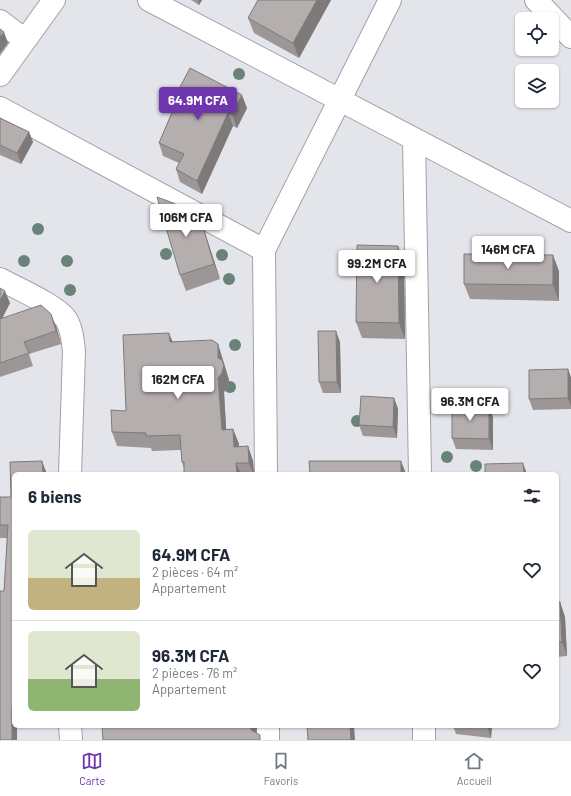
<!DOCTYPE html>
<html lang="fr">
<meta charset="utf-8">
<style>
body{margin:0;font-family:Barlow,sans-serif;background:#f6f6f7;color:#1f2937;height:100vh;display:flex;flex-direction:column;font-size:15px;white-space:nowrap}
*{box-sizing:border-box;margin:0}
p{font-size:13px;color:#747a83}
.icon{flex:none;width:22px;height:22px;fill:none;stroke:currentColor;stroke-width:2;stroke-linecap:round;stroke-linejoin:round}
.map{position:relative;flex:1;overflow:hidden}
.sheet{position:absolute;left:12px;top:472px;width:547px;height:256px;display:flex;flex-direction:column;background:#fff;border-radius:6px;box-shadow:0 1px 3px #0004}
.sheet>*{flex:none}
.tools{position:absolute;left:515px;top:12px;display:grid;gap:8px}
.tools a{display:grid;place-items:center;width:44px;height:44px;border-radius:6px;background:#fff;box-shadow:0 1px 3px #0004;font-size:20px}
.price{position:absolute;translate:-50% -34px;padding:0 9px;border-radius:4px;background:#fff;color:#222;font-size:13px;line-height:26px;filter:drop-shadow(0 1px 2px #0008)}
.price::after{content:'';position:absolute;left:50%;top:24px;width:12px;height:9px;margin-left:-6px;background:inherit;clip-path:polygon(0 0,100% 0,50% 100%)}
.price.selected{background:#6e36ad;color:#fff}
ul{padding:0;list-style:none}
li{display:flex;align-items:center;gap:12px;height:100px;padding:0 16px}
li+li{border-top:1px solid #e0e1e3}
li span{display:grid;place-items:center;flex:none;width:112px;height:80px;border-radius:6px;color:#555}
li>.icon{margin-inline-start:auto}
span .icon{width:48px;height:48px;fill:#fffc;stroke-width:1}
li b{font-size:17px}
h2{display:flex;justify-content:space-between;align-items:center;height:48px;padding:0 16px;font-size:17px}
.dock{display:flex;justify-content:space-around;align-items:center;height:56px;border-top:1px solid #e0e1e3;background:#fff;font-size:11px;color:#747a83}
.dock a{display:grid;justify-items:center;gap:2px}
.dock .selected{color:#6e36ad}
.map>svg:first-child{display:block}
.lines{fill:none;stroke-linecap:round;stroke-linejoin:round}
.minor-casing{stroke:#a0a2a8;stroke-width:24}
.minor{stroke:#fff;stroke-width:22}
.tree{fill:#698378}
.wall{fill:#9c9696}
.shaded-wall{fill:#7f7a7a}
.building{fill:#b5aeae;stroke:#7f7a7a}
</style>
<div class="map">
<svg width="571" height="740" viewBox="0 0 571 740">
<rect width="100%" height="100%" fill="#e3e5eb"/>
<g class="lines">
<g class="minor-casing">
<path id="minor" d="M149 0 571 221
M536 0 571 37
M0 21 25 40
M0 75 54 0
M0 108 264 250
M414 139 420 474
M0 279C16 288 56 305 66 319 72 329 73 341 74 352L70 474
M266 474 264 250 390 0
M70 726 71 740
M268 726V740
M424 726V740"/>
</g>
<use href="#minor" class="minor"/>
</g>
<g class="tree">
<circle cx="239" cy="74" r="6"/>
<circle cx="38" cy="229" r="6"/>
<circle cx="166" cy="254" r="6"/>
<circle cx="222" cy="255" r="6"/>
<circle cx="24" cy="261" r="6"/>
<circle cx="67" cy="261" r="6"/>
<circle cx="229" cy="279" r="6"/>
<circle cx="70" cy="290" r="6"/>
<circle cx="235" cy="345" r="6"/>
<circle cx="230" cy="387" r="6"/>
<circle cx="501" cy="401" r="6"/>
<circle cx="455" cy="403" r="6"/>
<circle cx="357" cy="421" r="6"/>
<circle cx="447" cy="457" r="6"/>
<circle cx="476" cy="466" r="6"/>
</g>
<path class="wall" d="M191 0H202L199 5Z
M258 0H331L299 58 254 33 248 18Z
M180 87 247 108 237 128 233 126 202 194 180 182 176 169 179 163 163 156 159 143 181 91Z
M0 118 29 132 33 142 21 164 0 155Z
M205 233 220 279 186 291 180 275Z
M404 262 405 339 362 338 356 322Z
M559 271V301L470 299 464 284Z
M0 288 10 303 2 319 56 326 61 344 29 354 33 366 0 377Z
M173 342 218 344 229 380 227 388 224 392 226 429H233L239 444V447L248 446 253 461 254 474H184V468L182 462 181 450 152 451 151 448 117 446 112 432Z
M340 342 341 393H323L319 382Z
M568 369 571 378V409L533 410 529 399Z
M394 398 398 409 397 438 363 436 359 425Z
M493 417V450L456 449 452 438Z
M14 474V726H17V740H0L4 591 7 538H0V497H11Z
M557 602H560L565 617 567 656 557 657Z
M453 726H492L491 738 456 734Z"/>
<path class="shaded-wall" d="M198 0H202L199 5Z
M317 0H331L299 58 293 43Z
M4 32 8 43 0 54V37Z
M242 95 247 108 237 128 232 114Z
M228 113 233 126 202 194 197 181Z
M29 132 33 142 21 164 17 153Z
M200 217 205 233 220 279 214 264Z
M398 246 404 262 405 339 399 323Z
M553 255 559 271V301L553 285Z
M5 291 10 303 0 322V301Z
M51 314 56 326 61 344 56 331Z
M336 331 340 342 341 393 337 382Z
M169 333 175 347 170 342Z
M218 344 229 380 227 388 224 392 227 444 222 430 218 378Z
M568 369 571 378V407L568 398Z
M394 398 398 409 397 438 393 427Z
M489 406 493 417V450L489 439Z
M233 429 239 444V462L234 447Z
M248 446 253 461 254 474H253L249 463Z
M42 461 47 474H43Z
M401 461 405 471V474H401Z
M236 463 241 474H237Z
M523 463 527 474H524Z
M560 602 565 617 567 656 562 642Z
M12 707 14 714V726H17V740H12Z
M250 726H257L256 740H255Z
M350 726H354L355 740H351Z
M487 726H492L491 738Z"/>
<path class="building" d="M258 0H317L293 43 248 18Z
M0 29 4 32 0 37Z
M190 68 242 95 232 114 228 113 197 181 176 169 184 154 159 143 182 89 180 87Z
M0 118 29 132 17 153 0 145Z
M157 197 173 203 200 217 214 264 180 275Z
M357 245 398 246 399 323 356 322Z
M464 254 553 255V285L464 284Z
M0 288 5 291 0 301Z
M41 305 51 314 56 331 24 342 29 353 0 363V319Z
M318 331H336L337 382H319Z
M169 333 170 342 212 340 218 344V358L222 360 224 365 222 373 218 378 222 430 233 429 234 447 248 446 249 463H236L237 474H184V462H182L180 435 146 436V433L112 432 111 410 126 411 123 335Z
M568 369V398L529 399V370Z
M361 396 394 398 393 427 359 425Z
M452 405 489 406V439L452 438Z
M42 461 43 474H14V708L12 707V740H0V591H4L8 525H0V497H11L10 462Z
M309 461H401V474H310Z
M523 463 524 474H485V464Z
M557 602H560L562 642H557Z
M102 726H250L251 730 260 735V740H103Z
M307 726H350L351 740H308Z"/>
</svg>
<div class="tools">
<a><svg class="icon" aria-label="locate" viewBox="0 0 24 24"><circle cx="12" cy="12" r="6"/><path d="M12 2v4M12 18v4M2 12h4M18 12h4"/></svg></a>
<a><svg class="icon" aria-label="layers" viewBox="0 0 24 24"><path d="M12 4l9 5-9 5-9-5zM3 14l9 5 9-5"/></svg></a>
</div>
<b class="price selected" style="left:198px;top:121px">64.9M CFA</b>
<b class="price" style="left:186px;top:238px">106M CFA</b>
<b class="price" style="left:508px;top:270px">146M CFA</b>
<b class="price" style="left:377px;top:284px">99.2M CFA</b>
<b class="price" style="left:178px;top:400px">162M CFA</b>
<b class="price" style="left:470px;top:422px">96.3M CFA</b>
<section class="sheet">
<h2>6 biens<svg class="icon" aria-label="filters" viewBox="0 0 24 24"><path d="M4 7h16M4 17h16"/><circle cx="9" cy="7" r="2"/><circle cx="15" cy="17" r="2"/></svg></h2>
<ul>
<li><span style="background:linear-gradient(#dfe7d0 60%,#c2b280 0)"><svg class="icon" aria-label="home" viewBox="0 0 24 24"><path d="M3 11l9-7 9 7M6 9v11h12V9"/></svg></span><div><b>64.9M CFA</b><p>2 pièces · 64 m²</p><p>Appartement</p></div><svg class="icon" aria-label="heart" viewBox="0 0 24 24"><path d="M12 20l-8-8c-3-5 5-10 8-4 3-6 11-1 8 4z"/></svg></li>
<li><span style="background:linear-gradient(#dfe7d0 60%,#8fb573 0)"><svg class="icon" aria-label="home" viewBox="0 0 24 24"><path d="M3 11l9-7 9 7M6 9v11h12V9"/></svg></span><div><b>96.3M CFA</b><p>2 pièces · 76 m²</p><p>Appartement</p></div><svg class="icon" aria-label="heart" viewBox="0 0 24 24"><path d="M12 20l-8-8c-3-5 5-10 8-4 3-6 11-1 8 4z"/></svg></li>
</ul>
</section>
</div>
<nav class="dock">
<a class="selected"><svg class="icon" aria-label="map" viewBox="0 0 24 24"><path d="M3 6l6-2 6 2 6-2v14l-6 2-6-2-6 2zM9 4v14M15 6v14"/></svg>Carte</a>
<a><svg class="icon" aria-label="saved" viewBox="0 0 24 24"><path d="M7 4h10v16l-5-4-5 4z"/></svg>Favoris</a>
<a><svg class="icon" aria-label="home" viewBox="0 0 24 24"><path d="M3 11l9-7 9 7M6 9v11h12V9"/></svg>Accueil</a>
</nav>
